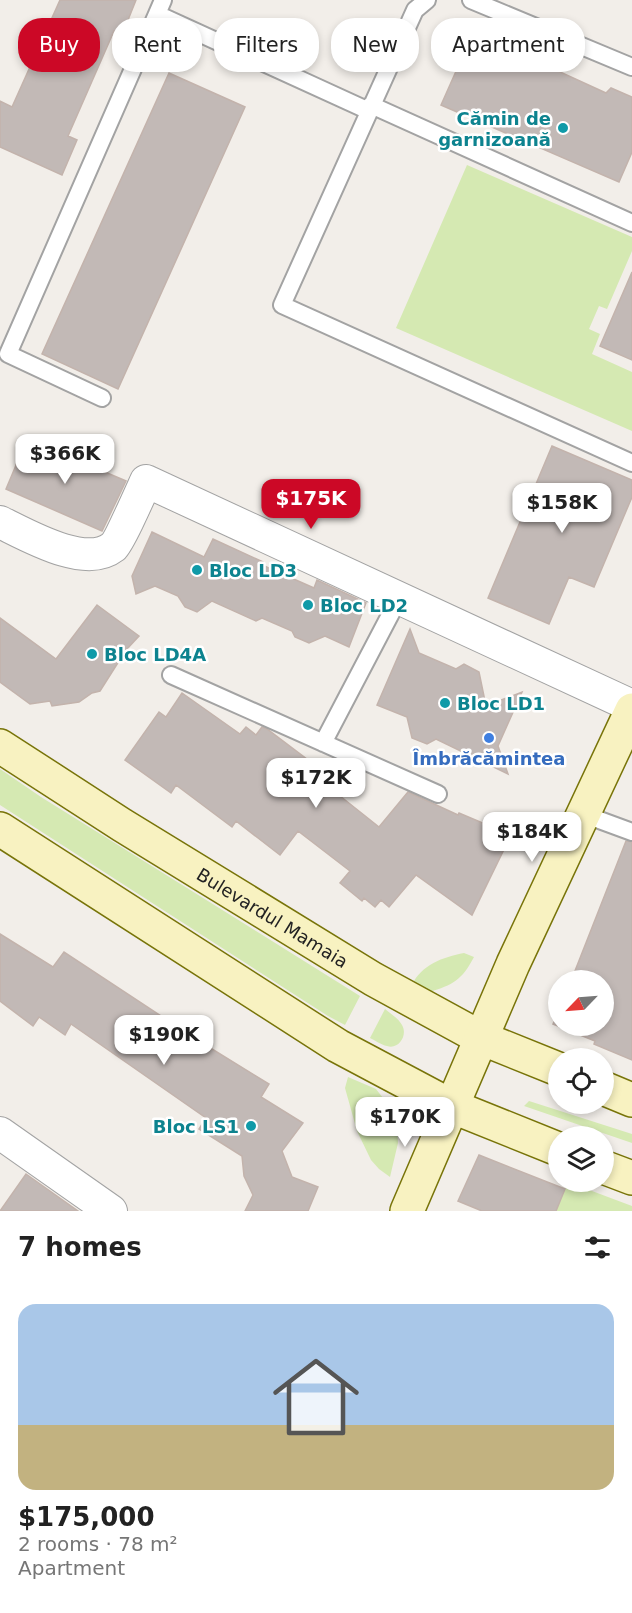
<!DOCTYPE html>
<meta charset="utf-8">
<style>
body{margin:0;font-family:"DejaVu Sans",sans-serif;background:#f2f2f2;color:#222;height:100vh;display:flex;flex-direction:column;font-size:22px;white-space:nowrap}
*{box-sizing:border-box;margin:0}
p{font-size:20px;color:#767676}
.icon{flex:none;width:33px;height:33px;fill:none;stroke:currentColor;stroke-width:2;stroke-linecap:round;stroke-linejoin:round}
.map{position:relative;height:1211px;overflow:hidden}
.details{display:flex;flex-direction:column;background:#fff;flex:1}
.details>*{flex:none}
.hud{position:absolute;left:18px;top:18px;width:597px;height:54px;display:flex;gap:12px}
.needle{width:39px;rotate:245deg}
.fabs{position:absolute;left:548px;top:970px;display:grid;gap:12px}
.fabs a{display:grid;place-items:center;width:66px;height:66px;border-radius:50%;background:#fff;box-shadow:0 3px 9px #0003;font-size:30px}
.price{position:absolute;translate:-50% -51px;padding:0 14px;border-radius:12px;background:#fff;color:#222;font-size:20px;line-height:39px;filter:drop-shadow(0 2px 3px #0008)}
.price::after{content:'';position:absolute;left:50%;top:36px;width:18px;height:14px;margin-left:-9px;background:inherit;clip-path:polygon(0 0,100% 0,50% 100%)}
.price.selected{background:#cc0826;color:#fff}
ul{padding:0;list-style:none}
li{display:grid;align-content:center;gap:12px;height:318px;padding:0 18px}
li span{display:grid;place-items:center;height:186px;border-radius:18px;color:#555}
li>.icon{margin-inline-start:auto}
span .icon{width:108px;height:108px;fill:#fffc;stroke-width:1}
li b{font-size:26px}
h2{display:flex;justify-content:space-between;align-items:center;height:72px;padding:0 18px;font-size:26px}
.pill{padding:0 21px;border-radius:24px;background:#fff;box-shadow:0 3px 9px #0003;font-size:21px;line-height:54px}
.pill.selected{background:#cc0826;color:#fff}
.map>svg:first-child{display:block}
.grass{fill:#d5e9b2}
.building{fill:#c2b9b6;stroke:#c3b3ac;stroke-width:1.5}
.lines{fill:none;stroke-linecap:round;stroke-linejoin:round}
.service-casing{stroke:#a3a3a3;stroke-width:20}
.minor-casing{stroke:#a3a3a3;stroke-width:34}
.secondary-casing{stroke:#787409;stroke-width:36}
.service{stroke:#fff;stroke-width:16}
.minor{stroke:#fff;stroke-width:32}
.secondary{stroke:#f8f2c1;stroke-width:33}
.culture-dot{fill:#0f9aa8;stroke:#fff;stroke-width:2}
.shop-dot{fill:#3f7fe0;stroke:#fff;stroke-width:2}
.labels{text-anchor:middle;dominant-baseline:central;stroke-width:5;stroke-linejoin:round;paint-order:stroke}
.culture-label{font-size:18px;font-weight:bold;fill:#0d838f;stroke:#fff;text-anchor:start}
.shop-label{font-size:18px;font-weight:bold;fill:#366cbe;stroke:#fff}
.street-label{font-size:18px;fill:#222;stroke:#fff}
</style>
<div class="map">
<svg width="632" height="1211" viewBox="0 0 632 1211">
<rect width="100%" height="100%" fill="#f2eee9"/>
<path class="grass" d="M467 165 632 237V251L607 309 599 306 589 329 600 334 592 354 632 372V431L396 328Z
M0 769 41 797 360 996 345 1025 328 1016 0 805Z
M464 953 474 957C462 980 453 985 429 992L412 985C421 965 443 957 464 953Z
M385 1009C391 1014 398 1018 402 1025 408 1035 399 1050 387 1046 381 1045 375 1040 370 1038Z
M348 1077 376 1089 390 1107 397 1128 398 1143 390 1177 379 1169 371 1160 357 1131 345 1088Z
M529 1101 632 1134V1143L524 1106Z
M568 1182 632 1206V1211H556Z"/>
<path class="building" d="M60 0H136L122 35 114 31 68 136 77 140 62 175 0 147V101L12 107Z
M473 33 490 41 495 35 515 44 512 50 606 93 611 88 632 97V152L619 182 441 105Z
M169 73 245 107 118 389 42 354Z
M632 272V360L600 346Z
M27 439 126 481 102 531 6 489Z
M552 446 632 480V497L594 587 569 577 549 624 488 598Z
M152 532 204 557 213 539 263 562 262 565 314 588 317 580 366 603 349 647 325 636 309 643 295 637 292 631 262 618 256 621 212 601 197 612 185 607 178 596 155 586 136 594 132 576Z
M97 605 139 636 126 650 100 691 92 693 79 702 52 706 50 701 30 704 0 682V618L56 659Z
M410 629 419 653 456 669 464 664 479 672 486 706 522 692 498 746 508 774 436 739 427 744 412 738 407 717 377 705Z
M182 693 240 734 246 727 256 735 262 727 267 729 336 781 330 788 379 827 408 792 458 815 459 813 511 835 472 915 416 875 389 907 381 900 375 907 364 898 362 901 340 883 350 871 298 831 280 855 236 821 232 827 176 785 171 793 125 760 159 712 166 717Z
M626 841 632 842V1060L594 1044 595 1041 553 1024 558 1013V1026H603V981H571Z
M0 934 53 967 64 952 199 1041 269 1084 261 1097 303 1123 282 1151 292 1177 318 1187 308 1211H245L253 1195 244 1176 242 1156 199 1129 206 1118 71 1024 65 1035 39 1017 33 1026 0 1001Z
M479 1155 565 1189 556 1211H482L458 1201Z
M26 1174 78 1211H0Z"/>
<g class="lines">
<g class="service-casing">
<path id="service" d="M427 0 415 10 282 305 632 463
M471 0 632 67
M157 14 163 0
M371 105 632 223
M102 398 8 354 157 14 369 111
M171 675 438 794
M323 743 399 598
M583 814 632 832"/>
</g>
<g class="minor-casing">
<path id="minor" d="M0 522C27 535 85 569 113 547 119 542 141 492 146 481L632 706
M0 1133 111 1211"/>
</g>
<g class="secondary-casing">
<g id="secondary">
<path id="s1" d="M0 746 122 825 373 979 481 1038 558 1069"/>
<path d="M0 829 338 1046 451 1106 558 1149"/>
<path d="M603 1088 632 1100"/>
<path d="M603 1167 632 1178"/>
<path d="M407 1211 513 964 632 710"/>
</g>
</g>
<use href="#service" class="service"/>
<use href="#minor" class="minor"/>
<use href="#secondary" class="secondary"/>
</g>
<g class="culture-dot">
<circle cx="563" cy="128" r="6"/>
<circle cx="197" cy="570" r="6"/>
<circle cx="308" cy="605" r="6"/>
<circle cx="92" cy="654" r="6"/>
<circle cx="445" cy="703" r="6"/>
<circle cx="251" cy="1126" r="6"/>
</g>
<circle class="shop-dot" cx="489" cy="738" r="6"/>
<g class="labels">
<g class="culture-label">
<text x="551" y="118" text-anchor="end">Cămin de<tspan x="551" dy="21">garnizoană</tspan></text>
<text x="209" y="570">Bloc LD3</text>
<text x="320" y="605">Bloc LD2</text>
<text x="104" y="654">Bloc LD4A</text>
<text x="457" y="703">Bloc LD1</text>
<text x="239" y="1126" text-anchor="end">Bloc LS1</text>
</g>
<g class="shop-label">
<text x="489" y="758">Îmbrăcămintea</text>
</g>
<g class="street-label">
<text stroke="none"><textPath href="#s1" startOffset="322">Bulevardul Mamaia</textPath></text>
</g>
</g>
</svg>
<div class="fabs">
<a><svg class="needle" viewBox="-14 -14 28 28"><path d="M0-13l5 13h-10z" fill="#e53935"/><path d="M0 13l5-13h-10z" fill="#767676"/></svg></a>
<a><svg class="icon" aria-label="locate" viewBox="0 0 24 24"><circle cx="12" cy="12" r="6"/><path d="M12 2v4M12 18v4M2 12h4M18 12h4"/></svg></a>
<a><svg class="icon" aria-label="layers" viewBox="0 0 24 24"><path d="M12 4l9 5-9 5-9-5zM3 14l9 5 9-5"/></svg></a>
</div>
<b class="price" style="left:65px;top:485px">$366K</b>
<b class="price selected" style="left:311px;top:530px">$175K</b>
<b class="price" style="left:562px;top:534px">$158K</b>
<b class="price" style="left:316px;top:809px">$172K</b>
<b class="price" style="left:532px;top:863px">$184K</b>
<b class="price" style="left:164px;top:1066px">$190K</b>
<b class="price" style="left:405px;top:1148px">$170K</b>
<div class="hud">
<a class="pill selected">Buy</a>
<a class="pill">Rent</a>
<a class="pill">Filters</a>
<a class="pill">New</a>
<a class="pill">Apartment</a>
</div>
</div>
<section class="details">
<h2>7 homes<svg class="icon" aria-label="filters" viewBox="0 0 24 24"><path d="M4 7h16M4 17h16"/><circle cx="9" cy="7" r="2"/><circle cx="15" cy="17" r="2"/></svg></h2>
<ul>
<li><span style="background:linear-gradient(#a9c7e8 65%,#c2b280 0)"><svg class="icon" aria-label="home" viewBox="0 0 24 24"><path d="M3 11l9-7 9 7M6 9v11h12V9"/></svg></span><div><b>$175,000</b><p>2 rooms · 78 m²</p><p>Apartment</p></div></li>
</ul>
</section>
